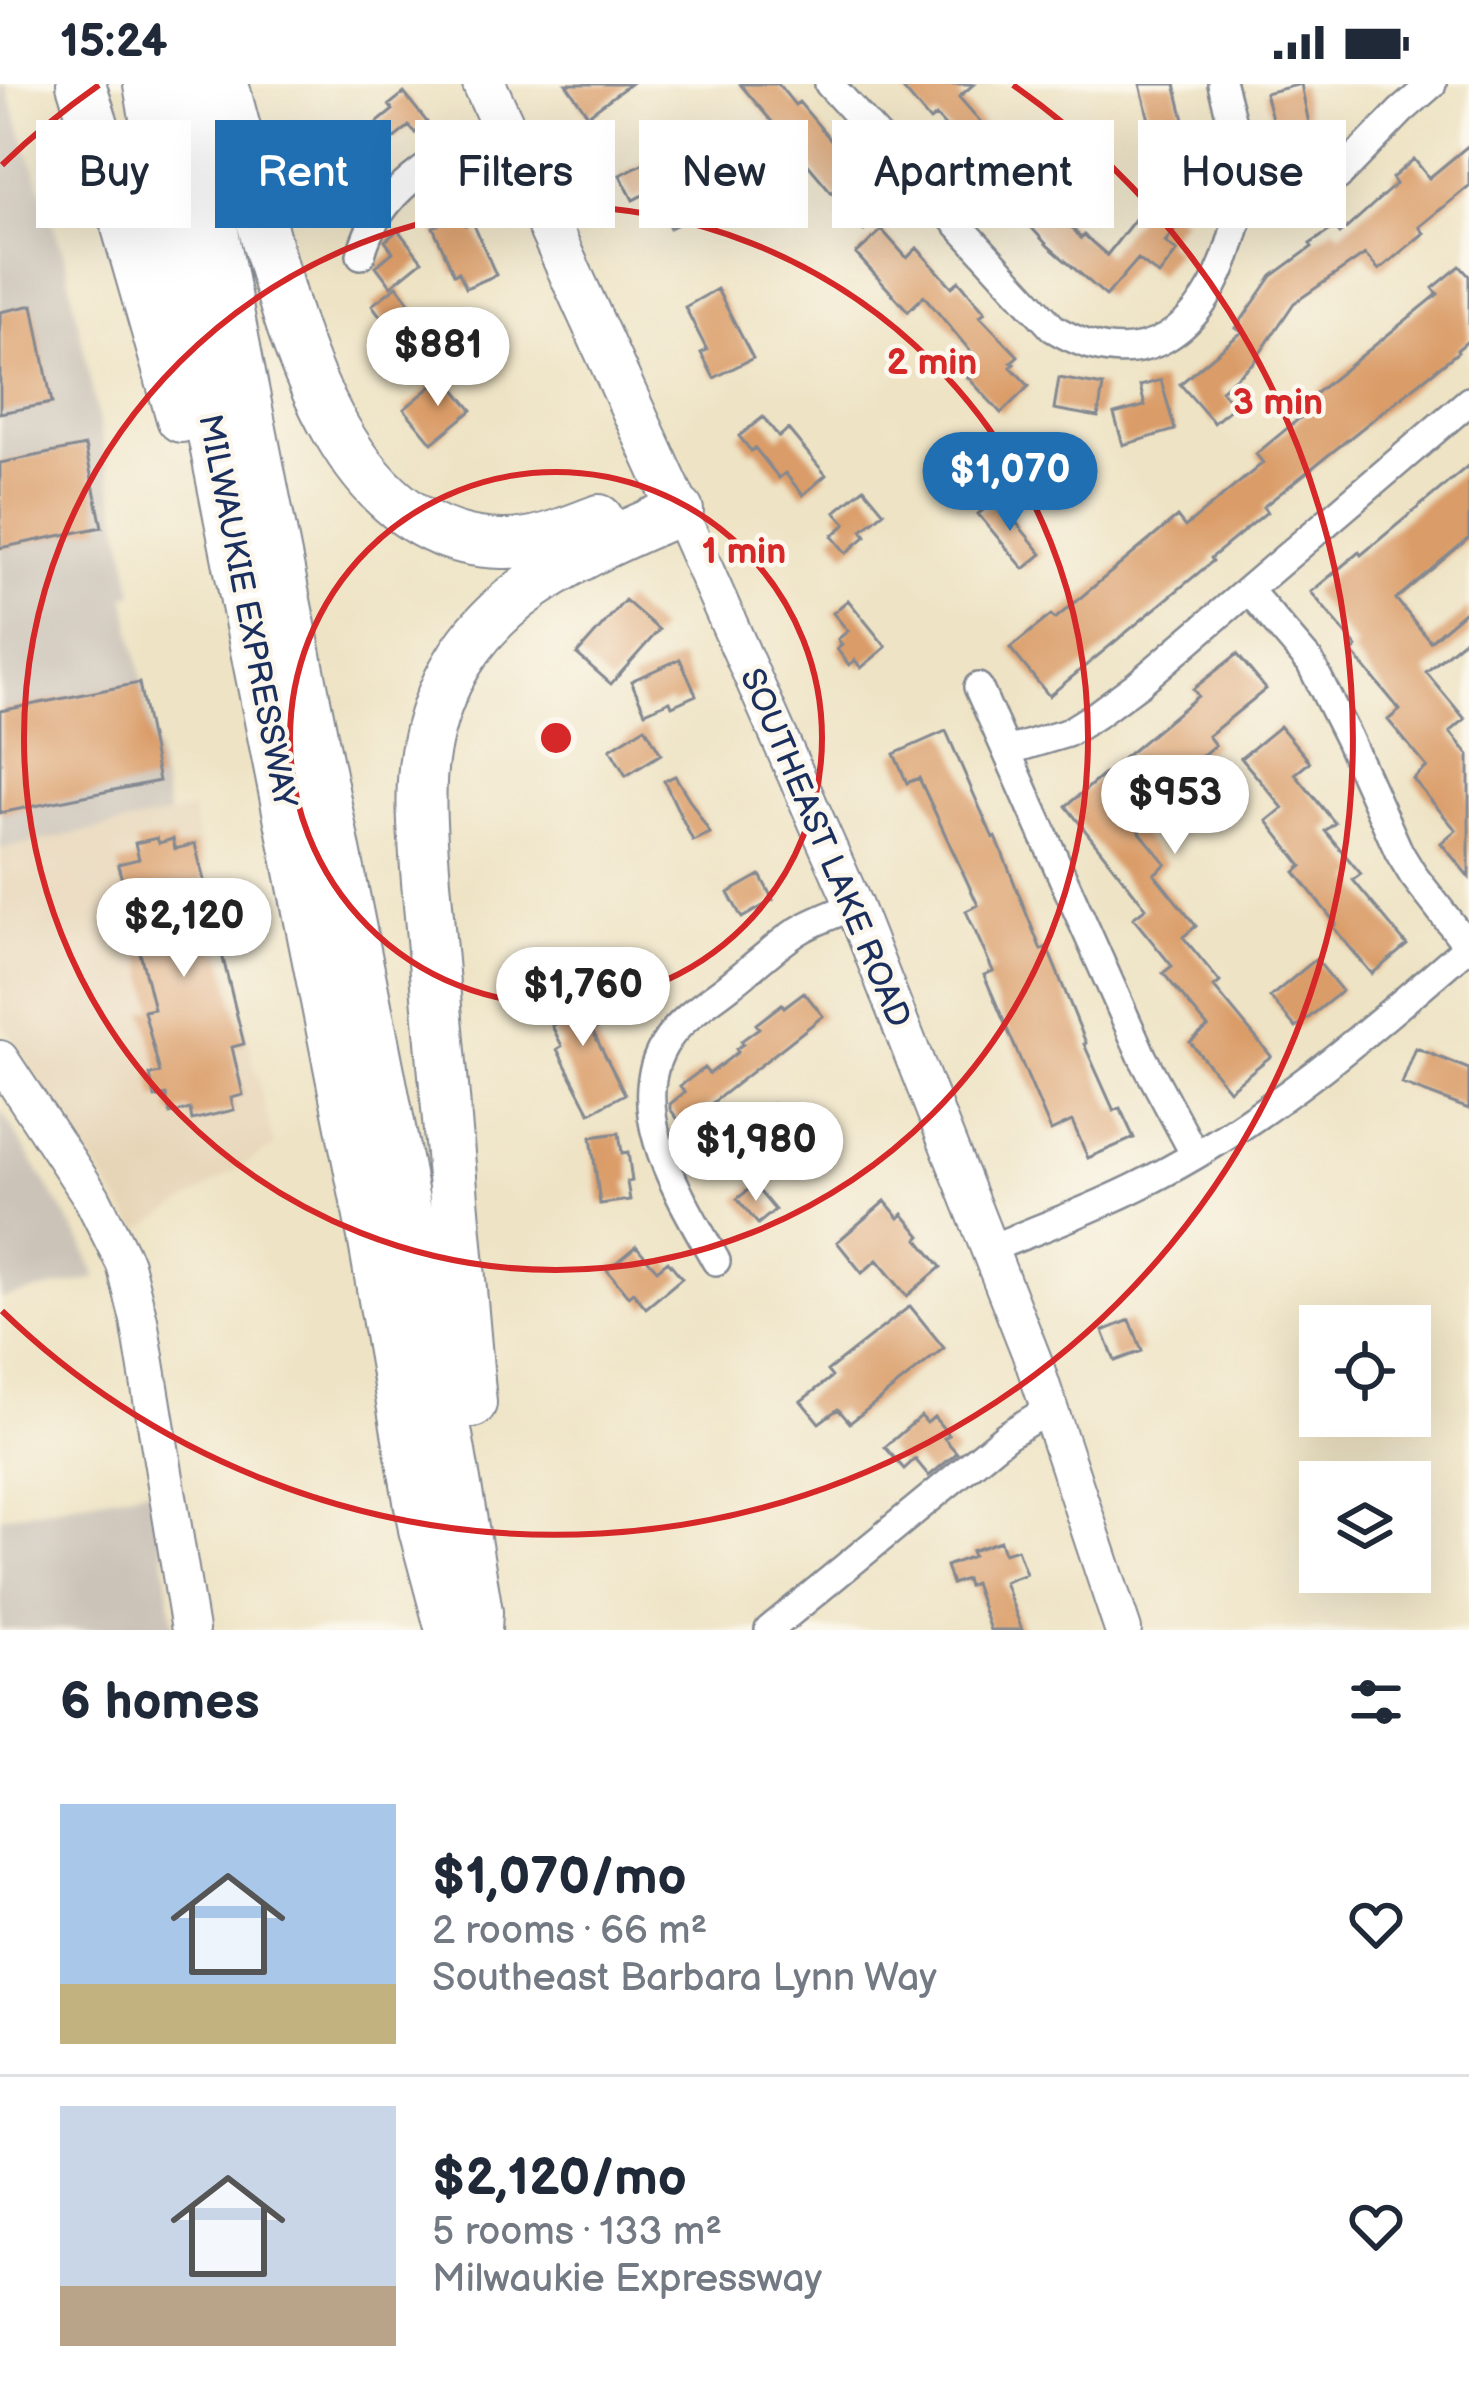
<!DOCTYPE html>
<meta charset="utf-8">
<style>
body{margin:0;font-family:"Balsamiq Sans",sans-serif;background:#f2f2f3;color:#1f2937;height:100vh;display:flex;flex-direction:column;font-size:45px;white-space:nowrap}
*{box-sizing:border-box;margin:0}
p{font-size:39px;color:#747a83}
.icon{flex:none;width:66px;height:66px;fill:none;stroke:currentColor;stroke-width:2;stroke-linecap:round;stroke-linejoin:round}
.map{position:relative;height:1546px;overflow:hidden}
.panel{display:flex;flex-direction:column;background:#fff;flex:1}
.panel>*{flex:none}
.banner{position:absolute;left:36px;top:36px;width:1398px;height:108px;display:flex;gap:24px}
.buttons{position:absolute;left:1299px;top:1221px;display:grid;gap:24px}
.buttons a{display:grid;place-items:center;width:132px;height:132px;border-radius:0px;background:#fff;box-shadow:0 12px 48px #0002;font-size:60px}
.price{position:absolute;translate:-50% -102px;padding:0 27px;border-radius:42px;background:#fff;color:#222;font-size:39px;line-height:78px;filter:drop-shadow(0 3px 6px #0008)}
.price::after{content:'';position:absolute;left:50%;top:72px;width:36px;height:27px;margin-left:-18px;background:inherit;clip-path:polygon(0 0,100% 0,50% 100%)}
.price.current{background:#1f6fb2;color:#fff}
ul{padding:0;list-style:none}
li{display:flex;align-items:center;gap:36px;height:300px;padding:0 60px}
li+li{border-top:3px solid #e0e1e3}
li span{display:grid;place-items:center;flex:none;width:336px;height:240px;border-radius:0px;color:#555}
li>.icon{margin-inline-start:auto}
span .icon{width:144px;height:144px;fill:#fffc;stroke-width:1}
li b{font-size:51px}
h2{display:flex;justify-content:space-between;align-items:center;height:144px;padding:0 60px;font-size:51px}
.tag{padding:0 42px;border-radius:0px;background:#fff;box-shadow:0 12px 48px #0002;font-size:42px;line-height:108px}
.tag.current{background:#1f6fb2;color:#fff}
.status{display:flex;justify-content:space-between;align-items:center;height:84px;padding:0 60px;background:#fff;direction:ltr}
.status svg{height:33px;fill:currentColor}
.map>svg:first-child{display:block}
.built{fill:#e7d5b8}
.industrial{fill:#cbc3b8}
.building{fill:#da9c67}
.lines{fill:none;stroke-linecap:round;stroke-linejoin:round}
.street-casing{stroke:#848991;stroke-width:32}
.secondary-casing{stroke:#848991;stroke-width:40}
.primary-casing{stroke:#848991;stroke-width:46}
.highway-casing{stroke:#848991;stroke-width:52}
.street{stroke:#fff;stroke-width:27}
.secondary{stroke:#fff;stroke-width:36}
.primary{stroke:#fff;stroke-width:42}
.highway{stroke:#fff;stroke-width:48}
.ring{fill:none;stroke:#d62828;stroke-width:6}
.labels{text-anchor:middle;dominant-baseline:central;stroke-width:9;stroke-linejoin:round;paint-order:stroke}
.street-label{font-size:33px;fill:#1b2f5e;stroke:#fbf7ec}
.centre{fill:#d62828;stroke:#fbf7ec;stroke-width:6}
.ring-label{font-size:36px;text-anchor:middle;font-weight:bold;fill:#d62828;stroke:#fbf7ec;stroke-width:9;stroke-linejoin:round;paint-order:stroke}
</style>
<div class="status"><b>15:24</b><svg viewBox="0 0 49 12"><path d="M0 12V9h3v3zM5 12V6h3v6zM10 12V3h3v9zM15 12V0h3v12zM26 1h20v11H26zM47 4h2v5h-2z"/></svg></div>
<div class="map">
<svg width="1469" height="1546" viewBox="0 0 1469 1546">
<rect width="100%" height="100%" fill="#fbf7ec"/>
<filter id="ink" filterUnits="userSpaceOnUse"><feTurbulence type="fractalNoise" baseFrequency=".00833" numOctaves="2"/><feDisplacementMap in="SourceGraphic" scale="24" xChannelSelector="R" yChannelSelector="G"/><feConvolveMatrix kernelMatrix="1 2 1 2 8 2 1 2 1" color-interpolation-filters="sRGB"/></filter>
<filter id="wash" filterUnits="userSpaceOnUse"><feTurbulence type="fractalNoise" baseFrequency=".004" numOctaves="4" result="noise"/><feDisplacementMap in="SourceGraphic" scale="48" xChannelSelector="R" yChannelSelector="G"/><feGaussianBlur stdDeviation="2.7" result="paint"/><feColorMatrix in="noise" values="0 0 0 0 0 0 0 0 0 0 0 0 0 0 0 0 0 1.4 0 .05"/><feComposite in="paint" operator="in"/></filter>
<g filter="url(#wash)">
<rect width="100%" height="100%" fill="#eee3c4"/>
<path class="built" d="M192 726 274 1062 138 1147 0 937V765Z"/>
<path class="industrial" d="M0 0H5L65 175 134 509 125 512 169 731 0 765Z
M0 1025 83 1160 97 1194 0 1215Z
M154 1404 174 1546H0V1433Z"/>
<g id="blocks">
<path class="building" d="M566 0H630L588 31Z
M740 0H778L795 21 799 18 890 126 864 147Z
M899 0H974L959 13 1081 154 1084 151 1107 171 1153 112 1183 135 1165 158 1177 167 1159 191 1138 175 1106 212 1048 162 989 96 986 99 960 65 963 62 936 32 930 37Z
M1140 0H1175L1184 36 1187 76 1177 77 1179 107 1149 109 1143 53 1153 52Z
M1301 0 1312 55 1284 62 1277 37 1273 38 1265 9Z
M404 9 427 38 415 49 409 42 362 81 347 63 393 26 389 21Z
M1469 61V102L1419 143 1424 149 1379 186 1365 170 1294 219 1254 278 1221 306 1234 322 1214 339 1180 300 1242 248 1236 244 1272 192 1312 163 1310 160 1335 143 1340 150 1396 100 1392 94 1414 75 1429 94Z
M674 64 695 105 699 103 710 124 670 144 651 107 633 116 620 91Z
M452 108 466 141 473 139 496 191 466 204 459 188 454 190 433 143 438 141 428 118Z
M398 146 422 177 391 202 376 182 393 168 385 157Z
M882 146 907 174 917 164 952 203 959 197 985 228 980 232 1018 272 1011 278 1014 280 1011 283 1029 302 1001 329 963 288 977 275 924 212 908 227 856 170Z
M1460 182 1469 192V256L1457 266 1458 268 1263 423 1267 428 1211 474 1213 477 1049 612 1010 564 1051 531 1055 535 1177 433 1185 443 1263 379 1256 370 1312 324 1306 317 1438 210 1433 204Z
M397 202 423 237 398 256 372 221Z
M717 205 753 274 714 294 701 269 707 266 685 223Z
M33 221 52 319 0 329V228Z
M444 292 472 326 432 359 404 325Z
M1059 294 1103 302 1098 333 1054 325Z
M1161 296 1175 346 1123 361 1114 330 1145 322 1140 302Z
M763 333 779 353 788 345 826 391 803 411 785 389 779 394 755 364 751 367 739 352Z
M85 362 102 443 0 464V379Z
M1469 381V454L1396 515 1430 557 1469 524V552L1426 588 1465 635 1450 648 1469 671V793L1441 759 1456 746 1413 695 1427 683 1388 636 1400 626 1352 568 1357 563 1311 508 1359 468 1361 471Z
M864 404 884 428 862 446 866 452 846 469 832 452 846 440 835 428Z
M997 415 1042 470 1024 485 978 430Z
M625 516 659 546 611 600 577 570Z
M848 516 886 563 861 584 855 576 849 581 837 565 842 561 838 555 848 547 833 529Z
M1237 570 1266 605 1208 652 1215 661 1143 720 1146 723 1130 736 1166 780 1154 790 1196 842 1183 853 1220 898 1214 903 1271 972 1229 1006 1190 958 1208 943 1163 889 1172 882 1133 834 1146 824 1066 722 1198 612 1193 605Z
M680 575 696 611 672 622 670 617 645 628 631 597Z
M139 599 159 697 0 729V627Z
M1280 642 1310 678 1295 690 1335 739 1325 747 1361 790 1353 796 1407 861 1372 890 1333 843 1336 840 1295 788 1302 782 1267 737 1283 724 1241 674Z
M645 643 661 670 626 692 610 665Z
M946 647 993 754 996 753 1041 866 1047 863 1086 959 1084 960 1114 1027 1120 1024 1134 1054 1088 1074 1072 1037 1051 1047 984 891 993 887 966 827 978 821 919 694 907 699 894 670Z
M675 692 710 749 693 757 664 697Z
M157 754 159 759 173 755 175 765 195 760 244 960 232 963 243 1011 231 1014 234 1026 192 1036 190 1025 170 1030 166 1011 155 1014 150 991 160 989 144 927 154 925 118 780 139 775 135 759Z
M760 791 773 816 742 834 728 809Z
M1316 875 1342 907 1296 944 1270 913Z
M575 897 599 943 592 946 625 1010 590 1029 557 965 562 962 552 942 561 937 547 912Z
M804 908 823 932 683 1042 670 1025V1020L685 1008 680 1002 704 984 709 990 738 968 736 965 743 960 741 957 759 944 756 940 782 920 784 923Z
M1416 964 1469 985V1025L1402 1000Z
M773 1020 788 1039 778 1047 792 1064 765 1086 737 1053Z
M619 1049 622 1069 628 1068 632 1097 627 1098 630 1116 600 1120 591 1053Z
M754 1101 775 1126 758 1140 737 1115Z
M885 1117 899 1134 903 1130 921 1152 918 1155 941 1183 907 1212 877 1176 862 1189 837 1158Z
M636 1162 657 1186 668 1177 682 1194 646 1224 633 1208 628 1212 607 1186Z
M910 1222 944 1264 850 1339 838 1325 819 1339 801 1317 832 1293 827 1287Z
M1130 1236 1142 1267 1115 1277 1103 1247Z
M921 1332 927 1339 934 1333 949 1351 944 1354 957 1369 929 1392 915 1375 904 1385 885 1363Z
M1000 1457 1004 1469 1017 1465 1026 1490 1004 1498 1022 1546H990L974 1499 968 1502 966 1495 952 1500 946 1482 973 1472 971 1467Z"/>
</g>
</g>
<g filter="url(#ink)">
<use href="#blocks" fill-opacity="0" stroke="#848991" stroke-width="3"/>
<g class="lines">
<g class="street-casing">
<path id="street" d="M829 0 1053 244C1143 298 1206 245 1232 155 1235 144 1240 131 1241 119 1246 81 1231 36 1222 0
M1241 118 1290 114 1316 106 1338 92 1401 27 1432 0
M361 171C378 102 444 71 503 40
M1249 507 1310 578 1348 654 1399 768 1413 791 1468 862
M978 603 1143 974 1195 1071
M1007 667 1067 649 1096 631 1138 600 1469 317
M989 1165C1043 1143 1098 1123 1150 1096 1268 1036 1370 947 1469 861
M716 1177C683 1117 620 1023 668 955 683 933 710 917 730 901 752 884 773 864 795 849 813 837 835 830 854 822
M769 1546 1007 1351 1049 1325"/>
</g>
<g class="secondary-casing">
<path id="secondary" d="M679 427 854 822 1033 1276 1123 1546
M0 975 92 1114 125 1180 139 1236 190 1546"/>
</g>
<g class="primary-casing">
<path id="primary" d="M484 0 679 427"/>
</g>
<g class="highway-casing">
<path id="highway" d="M81 0 118 115 181 334
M148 0 206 321 372 1152 423 1445 450 1546
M187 0C278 510 395 1016 478 1528L477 1546
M224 0C237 47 249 94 262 141 293 261 347 458 502 460 535 461 568 447 599 435
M472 1319 426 798C423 755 418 711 425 669 450 526 559 478 679 427"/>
</g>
<use href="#street" class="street"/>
<use href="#secondary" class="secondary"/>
<use href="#primary" class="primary"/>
<use href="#highway" class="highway"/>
</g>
</g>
<g class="ring">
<circle cx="556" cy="654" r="266"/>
<circle cx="556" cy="654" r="532"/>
<path d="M2 81A797 797 0 0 1 99 1M1013 1A797 797 0 1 1 2 1227"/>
</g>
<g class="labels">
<g class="street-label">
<text transform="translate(247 527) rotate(79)">MILWAUKIE EXPRESSWAY</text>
<text transform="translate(825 764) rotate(67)">SOUTHEAST LAKE ROAD</text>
</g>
</g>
<circle cx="556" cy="654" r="18" class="centre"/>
<g class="ring-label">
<text x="932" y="290">2 min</text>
<text x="1278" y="330">3 min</text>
<text x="744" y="479">1 min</text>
</g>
</svg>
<div class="buttons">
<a><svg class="icon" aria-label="locate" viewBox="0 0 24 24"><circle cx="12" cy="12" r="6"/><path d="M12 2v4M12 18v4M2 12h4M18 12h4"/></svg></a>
<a><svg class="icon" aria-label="layers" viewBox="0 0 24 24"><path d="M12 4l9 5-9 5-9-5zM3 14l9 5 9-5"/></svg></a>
</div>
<b class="price" style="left:438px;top:325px">$881</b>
<b class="price current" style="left:1010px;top:450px">$1,070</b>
<b class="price" style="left:1175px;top:773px">$953</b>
<b class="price" style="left:184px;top:896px">$2,120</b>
<b class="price" style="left:583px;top:965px">$1,760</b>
<b class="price" style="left:756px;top:1120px">$1,980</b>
<div class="banner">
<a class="tag">Buy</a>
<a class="tag current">Rent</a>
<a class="tag">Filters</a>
<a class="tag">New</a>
<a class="tag">Apartment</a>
<a class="tag">House</a>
</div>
</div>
<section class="panel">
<h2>6 homes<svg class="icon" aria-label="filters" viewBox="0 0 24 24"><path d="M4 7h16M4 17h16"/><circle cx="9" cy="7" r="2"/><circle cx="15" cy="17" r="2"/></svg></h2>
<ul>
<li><span style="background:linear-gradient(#a9c7e8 75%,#c2b280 0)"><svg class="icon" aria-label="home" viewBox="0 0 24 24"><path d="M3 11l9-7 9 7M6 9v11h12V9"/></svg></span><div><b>$1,070/mo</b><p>2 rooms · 66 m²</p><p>Southeast Barbara Lynn Way</p></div><svg class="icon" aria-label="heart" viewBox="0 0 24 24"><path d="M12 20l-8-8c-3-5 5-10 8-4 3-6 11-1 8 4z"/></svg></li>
<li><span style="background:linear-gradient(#c9d6e8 75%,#b9a48a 0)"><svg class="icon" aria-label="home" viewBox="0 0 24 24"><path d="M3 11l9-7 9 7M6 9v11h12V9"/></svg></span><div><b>$2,120/mo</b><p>5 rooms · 133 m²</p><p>Milwaukie Expressway</p></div><svg class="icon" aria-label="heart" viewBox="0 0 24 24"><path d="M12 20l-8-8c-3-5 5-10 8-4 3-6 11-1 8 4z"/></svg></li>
</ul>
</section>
